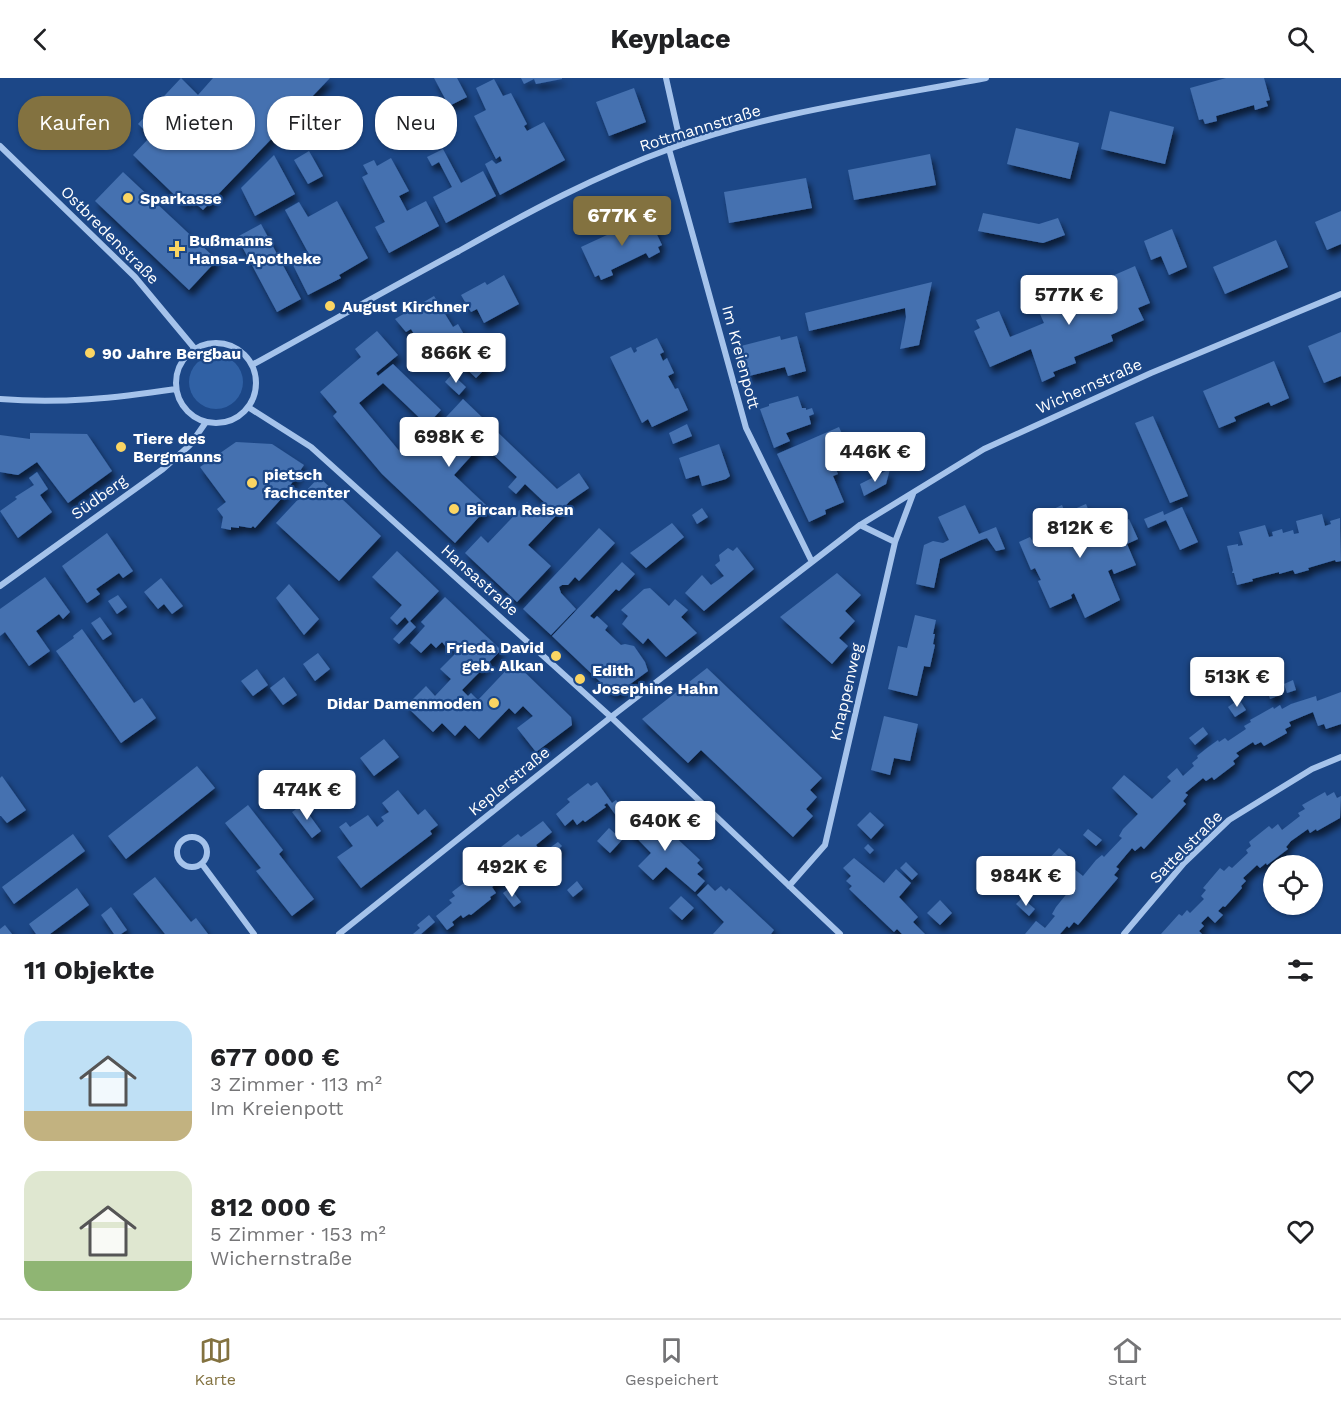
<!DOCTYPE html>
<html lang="de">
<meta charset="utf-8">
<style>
body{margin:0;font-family:"Work Sans",sans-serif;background:#f6f6f6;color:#202124;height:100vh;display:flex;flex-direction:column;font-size:22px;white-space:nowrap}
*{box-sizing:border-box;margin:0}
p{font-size:20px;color:#757577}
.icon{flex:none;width:33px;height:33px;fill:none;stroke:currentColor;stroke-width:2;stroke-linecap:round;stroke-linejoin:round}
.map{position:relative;height:856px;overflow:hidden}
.side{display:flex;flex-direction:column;background:#fff;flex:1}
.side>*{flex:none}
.top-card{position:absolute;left:18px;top:18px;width:600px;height:54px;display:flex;gap:12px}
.tools{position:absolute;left:1263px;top:777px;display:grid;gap:12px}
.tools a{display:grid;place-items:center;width:60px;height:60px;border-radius:50%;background:#fff;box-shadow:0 2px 4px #0004;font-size:30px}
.price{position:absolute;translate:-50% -51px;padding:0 14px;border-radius:6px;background:#fff;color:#222;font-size:20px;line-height:39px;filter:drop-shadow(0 2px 3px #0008)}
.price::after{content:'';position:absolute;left:50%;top:36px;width:18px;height:14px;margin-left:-9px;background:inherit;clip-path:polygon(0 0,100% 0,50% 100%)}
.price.on{background:#837240;color:#fff}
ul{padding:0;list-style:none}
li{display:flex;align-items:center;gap:18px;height:150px;padding:0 24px}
li span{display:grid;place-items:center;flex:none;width:168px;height:120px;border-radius:18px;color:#555}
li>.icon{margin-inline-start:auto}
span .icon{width:72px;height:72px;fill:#fffc;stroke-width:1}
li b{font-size:26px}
h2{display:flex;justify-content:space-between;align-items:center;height:72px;padding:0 24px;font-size:26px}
.tag{padding:0 21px;border-radius:24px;background:#fff;box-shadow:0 2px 4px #0004;font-size:21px;line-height:54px}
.tag.on{background:#837240;color:#fff}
header{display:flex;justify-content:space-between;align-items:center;height:78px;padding:0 24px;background:#fff;font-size:27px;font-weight:700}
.tabs{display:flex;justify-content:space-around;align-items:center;height:84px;border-top:2px solid #e0e0e0;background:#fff;font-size:16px;color:#757577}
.tabs a{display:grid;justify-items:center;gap:3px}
.tabs .on{color:#837240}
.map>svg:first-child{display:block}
.green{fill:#3061a5}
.building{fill:#4571b0;filter:url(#shadow)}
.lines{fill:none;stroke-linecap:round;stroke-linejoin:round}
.street{stroke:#a5c3eb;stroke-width:6}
.poi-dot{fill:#fbd563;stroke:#1c4787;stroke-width:2}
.labels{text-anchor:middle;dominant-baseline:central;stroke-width:4.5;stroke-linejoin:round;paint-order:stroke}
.street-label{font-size:16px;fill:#fff;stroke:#1c4787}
.poi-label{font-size:16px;font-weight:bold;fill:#fff;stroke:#1c4787;text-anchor:start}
</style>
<header><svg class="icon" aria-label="back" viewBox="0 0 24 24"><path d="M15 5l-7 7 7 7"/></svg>Keyplace<svg class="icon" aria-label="search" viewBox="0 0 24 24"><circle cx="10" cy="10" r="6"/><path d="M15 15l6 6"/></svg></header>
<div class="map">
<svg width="1341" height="856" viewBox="0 0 1341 856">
<defs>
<filter id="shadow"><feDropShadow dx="3.5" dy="6" stdDeviation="3" flood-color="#0009"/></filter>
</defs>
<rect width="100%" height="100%" fill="#1c4787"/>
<path class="green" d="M189 304a27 27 0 1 1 54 0a27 27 0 1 1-54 0Z"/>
<path class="building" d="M181 0 198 17 213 0H330L203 132 191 121 185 127 133 77 151 58 138 46Z
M434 0H457L467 19 449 28Z
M521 0H562V1L536 6 534 1 524 6Z
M1226 0H1264L1270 22 1266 23 1268 28 1255 32 1254 27 1216 38 1217 43 1205 46 1203 41 1199 42 1190 10Z
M494 1 503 18 511 15 527 46 524 48 527 53 544 44 565 82 500 117 485 86 492 82 496 86 502 83 500 78 496 81 474 38 486 32 476 10Z
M634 10 646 44 609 58 596 24Z
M1110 33 1174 49 1165 86 1101 71Z
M1016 50 1079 65 1070 101 1007 86Z
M443 71 461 105 483 93 496 118 446 145 433 119 452 109 439 84 432 88 427 79Z
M309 73 323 98 308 106 294 82Z
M930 76 936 107 854 122 848 92Z
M274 77 295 116 255 138 241 110Z
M391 80 409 113 399 118 407 133 426 123 439 148 389 175 375 149 385 144 362 99 368 96 363 87 374 82 377 88Z
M123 94 217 182 189 212 95 123Z
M806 100 812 130 729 145 724 114Z
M337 123 368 180 339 197 341 200 308 217 293 187 310 178 285 132 299 124 308 139Z
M1341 133V166L1327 172 1315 144Z
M983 135 1039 146 1058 140 1065 157 1043 165 978 153Z
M648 138 662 167 658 169 660 174 649 180 646 175 611 192 613 197 601 202 599 197 595 199 581 169Z
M261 146 301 221 277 234 237 159Z
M1172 151 1187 189 1169 197 1161 178 1151 182 1144 163Z
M1276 162 1288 189 1225 216 1213 189Z
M1135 188 1150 225 1138 230 1144 242 1111 257 1113 263 1074 279 1076 285 1053 294 1055 298 1042 304 1031 271 990 289 974 253 980 250 976 242 999 233 1010 259 1044 245 1040 236 1106 208 1103 202Z
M504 197 519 226 484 245 477 231 471 234 461 217 485 204 487 207Z
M932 204 919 267 900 271 906 239 905 230 809 253 805 235Z
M434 218 453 249 458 246 471 269 469 270 488 288 476 300 452 277 440 258 422 269 411 251 406 254 395 241Z
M377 253 398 277 376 295 378 298 393 286 441 332 427 347 383 305 359 325 401 375 413 362 419 368 463 321 557 411 579 395 589 410 570 423 528 467 551 488 517 524 465 475 481 458 488 465 527 424 536 433 544 424 525 406 516 416 508 409 517 399 482 366 454 397 488 429 455 465 382 396 333 338 337 334 320 314 361 279 355 271Z
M1341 254V298L1324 305 1308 268Z
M780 258 781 262 797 258 806 293 788 298 785 289 749 298 741 268Z
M657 260 664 274 660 276 663 283 667 280 674 295 668 298 675 311 678 310 688 332 652 349 648 341 642 345 610 279 631 269 634 275 637 273 636 270Z
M1274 283 1289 320 1271 328 1269 324 1234 339 1236 343 1219 350 1203 313Z
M452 296 466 309 459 317 445 304Z
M798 318 802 330H806V332L812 330 814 336 809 338 811 346 786 355 790 363 774 370 760 331 769 328V326Z
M1153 338 1188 418 1170 425 1135 345Z
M687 346 692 358 673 366 669 355Z
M839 349 849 372 831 380 838 396 833 398 844 424 825 432 826 436 809 444 777 376Z
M30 355 87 356 112 393 68 425 37 384 18 397 0 394V357L30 361Z
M236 364 272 366 304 387 281 421 255 450 253 448 251 450 239 448V450L231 449V452L221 450 223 439 217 431 226 424 200 389Z
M719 366 730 398 726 401 702 408 699 397 686 401 679 380Z
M890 391 886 406 864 418 860 406Z
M37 394 48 411 40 417 52 434 18 460 0 433 17 421 15 419 34 407 29 400Z
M319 399 381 458 339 503 276 445Z
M1086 426 1098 455 1129 441 1138 461 1127 466 1136 487 1114 496 1112 491 1108 493 1120 522 1085 540 1074 515 1071 517 1072 520 1050 530 1038 503 1041 502 1035 490 1031 492 1019 464 1030 459 1033 464 1045 458 1046 461 1053 459 1043 436 1062 427 1065 435Z
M965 427 979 456 996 449 1005 471 996 473 987 460 981 462 940 481 934 510 916 506 924 467 933 463 943 465 949 462 938 439Z
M1182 429 1198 464 1180 472 1166 442 1148 450 1144 441 1163 433 1164 437Z
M702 430 708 439 697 446 692 437Z
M1322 436 1325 448 1331 446 1330 443 1340 440 1341 483 1336 484 1335 482 1308 490 1309 492 1295 496 1293 492 1279 496V494L1252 501 1253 503 1237 507 1234 495H1232L1233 492 1227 468 1238 466V468L1243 467 1239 454 1265 447 1269 459 1273 458 1272 454 1282 451 1283 455 1293 452 1294 456 1299 455 1296 443Z
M672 445 684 459 646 490 630 475Z
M599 450 615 465 579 503 575 499 568 507H562L559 509 561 515 576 531 551 557 523 531Z
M107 455 133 493 123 500 119 495 96 511 100 516 87 525 62 488Z
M737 469 754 491 704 533 685 515 702 497 711 507 724 498 715 487 720 483 719 477 728 470 733 473Z
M397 473 439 513 409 544 405 539 397 547 390 540 402 527 372 499Z
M622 484 635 496 619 513 616 511 590 538 594 541 597 538 608 548 605 552 621 567 625 566 634 568 645 584 648 593 618 615 613 616 552 558Z
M837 495 861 517 845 533 855 543 839 560 848 568 832 586 780 539Z
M45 499 70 534 63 541 59 536 36 553 50 573 29 588 5 554 0 558V531Z
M161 500 183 528 172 536 164 526 158 531 144 514Z
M289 506 319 541 304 557 276 520Z
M650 510 669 528 675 521 688 532 681 539 697 555 666 579 648 560 643 566 622 546 628 538 621 532 644 511Z
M118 517 127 529 117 536 108 523Z
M445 519 501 572 462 612 468 618 471 615 478 622 514 584 571 639 572 647 536 674 517 650 533 638 523 628 515 636 509 630 479 661 465 647 455 658 442 645 433 654 406 628 426 608 435 618 451 601 440 591 458 573 451 566 447 570 442 564 436 570 431 565 421 575 410 565 425 548 421 544Z
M915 537 936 542 933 556H935L933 566 935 567 930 589 924 588 917 618 888 611 898 568 907 570Z
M100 539 112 556 103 562 91 545Z
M410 543 416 549 399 566 393 561Z
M82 551 134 625 142 620 156 640 121 665 56 573 74 560 73 558Z
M318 575 330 591 315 603 303 586Z
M707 590 822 700 810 712 817 719 806 731 813 738 793 759 701 672 688 685 642 641Z
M257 591 268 607 253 618 241 603Z
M284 599 297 617 283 627 270 610Z
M1293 602 1296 612 1287 615 1284 606Z
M1278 608 1280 617 1270 621 1267 612Z
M1341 614V646L1326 651 1324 646 1318 648 1313 634 1289 644 1291 648 1285 651 1287 655 1264 668 1261 664 1255 667 1253 664 1236 675 1239 678 1233 683 1235 686 1214 702 1212 699 1206 703 1203 700 1185 715 1188 717 1183 723 1186 726 1144 771 1141 768 1135 773 1132 770 1116 789 1119 791 1114 797 1118 800 1078 847 1074 844 1069 850 1067 848 1060 856H1025L1036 843 1045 850 1055 838 1052 836 1056 829 1069 813 1042 788 1059 770 1068 778 1058 790 1062 793 1068 786 1083 798 1096 782 1102 777 1104 779 1122 760 1119 758 1123 751 1138 736 1112 710 1124 697 1152 721 1171 703 1167 699 1177 690 1183 698 1194 688 1192 685 1198 680 1197 678 1207 670 1218 662 1219 664 1225 660 1228 663 1246 651 1244 648 1251 644 1250 642 1273 629 1274 631 1280 627 1282 631 1291 626 1316 618 1317 623Z
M1239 621 1246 632 1235 639 1228 629Z
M884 638 918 646 910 683 894 680 890 697 871 692Z
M1203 649 1208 656 1195 667 1189 660Z
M384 661 399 679 374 698 360 680Z
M197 688 215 710 126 781 108 758Z
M2 698 26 732 7 745 1 738H0V700Z
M597 704 612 725 616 722 625 733 617 739 607 725 604 727 606 729 585 744 583 742 577 747 573 741 565 748 556 736 570 724 567 721 588 705 591 708Z
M398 712 418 737 425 731 438 747 430 753 432 756 361 810 337 779 353 768 339 749 346 744 350 749 368 737 377 749 384 743 381 739 389 734 382 725Z
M1325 714 1327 718 1334 714 1337 720 1341 718 1340 740 1317 753 1316 751 1310 755 1308 751 1291 763 1286 769 1288 771 1267 787 1266 785 1260 790 1257 787 1243 800 1246 803 1241 808 1242 810 1225 829 1223 828 1218 833 1223 837 1215 845 1208 838 1201 845 1204 848 1199 853 1202 856H1161L1179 836 1182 838 1187 832 1190 835 1204 821 1201 818 1206 812 1203 810 1220 790 1224 793 1229 788 1232 790 1248 775 1246 772 1251 768 1249 764 1269 748 1272 751 1278 746 1282 752 1300 738 1298 735 1305 731 1302 727Z
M248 727 283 772 279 776 314 821 292 838 256 793 261 790 225 745Z
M302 727 321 753 312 760 292 734Z
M870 734 884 747 871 761 857 747Z
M634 736 641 743 647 738 653 743 655 740 700 782 697 785 703 791 697 796 705 803 695 814 666 789 653 802 638 788 651 775 624 747Z
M543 743 552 754 536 767 540 773 535 777 536 779 515 796 513 793 492 809 496 815 490 819 491 821 471 837 469 836 463 840 461 837 452 844 454 847 447 852 436 838 452 825 449 822 455 818 452 814 473 798 476 801 490 792 498 785 494 780 500 775 497 772 518 756 521 759Z
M609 750 622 762 610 775 597 763Z
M1088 751 1102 762 1096 768 1083 757Z
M73 756 85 773 14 826 2 809Z
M558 764 562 768 555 774 551 769Z
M868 766 874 772 870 776 864 770Z
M854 780 884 805 896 791 911 805 899 819 918 839 913 844 925 856H902L897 851 894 854 849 811 852 808 846 803 851 798 843 790Z
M906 784 918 796 912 802 900 790Z
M155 799 191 844 196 840 208 856H165L133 816Z
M577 803 583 811 573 819 567 812Z
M708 806 715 813 721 808 726 813 729 810 774 852 771 856H713L724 844 697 817Z
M77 810 89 827 50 856H36L29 846Z
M510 810 521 824 514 829 503 815Z
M681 818 694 830 682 842 669 830Z
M1022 820 1035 831 1029 838 1016 826Z
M940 822 952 835 940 847 927 835Z
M111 829 127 852 121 856H114L101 837Z
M429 837 435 844 421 856H413L420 850 417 847Z
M5 847 12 856H0V851Z"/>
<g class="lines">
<path class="street" d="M666 0 681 67
M0 68 135 199 195 271
M669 71 746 350 812 484
M176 305a40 40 0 1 1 80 0a40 40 0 1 1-80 0Z
M252 287C321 249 390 210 459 173 528 134 597 97 672 70 773 34 881 20 986 0
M0 321C61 326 116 320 176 311
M248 329 311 369 611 639 840 856
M860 447 895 464
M0 508 163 391 190 367 206 344
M177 774a15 15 0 1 1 30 0a15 15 0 1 1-30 0Z
M202 786 254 856
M789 808 825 767 895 464 913 416
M339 856 611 639 860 447 984 371 1151 295 1341 216
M1124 856 1184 785 1229 742 1312 691 1341 679"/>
</g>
<g class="poi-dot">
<circle cx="128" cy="120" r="6"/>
<path d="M174 162h6v6h6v6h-6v6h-6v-6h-6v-6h6z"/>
<circle cx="330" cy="228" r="6"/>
<circle cx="90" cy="275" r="6"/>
<circle cx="121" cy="369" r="6"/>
<circle cx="252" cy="405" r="6"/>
<circle cx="454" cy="431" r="6"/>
<circle cx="556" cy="578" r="6"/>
<circle cx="580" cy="601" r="6"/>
<circle cx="494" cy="625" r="6"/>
</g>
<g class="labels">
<g class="street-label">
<text transform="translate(700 50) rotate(-17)">Rottmannstraße</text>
<text transform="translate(110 157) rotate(45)">Ostbredenstraße</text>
<text transform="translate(741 279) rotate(75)">Im Kreienpott</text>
<text transform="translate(1089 308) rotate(-24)">Wichernstraße</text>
<text transform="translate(99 419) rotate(-36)">Südberg</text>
<text transform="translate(480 502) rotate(42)">Hansastraße</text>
<text transform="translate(846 614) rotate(-77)">Knappenweg</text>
<text transform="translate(509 703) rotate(-39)">Keplerstraße</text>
<text transform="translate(1186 769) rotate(-45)">Sattelstraße</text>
</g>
<g class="poi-label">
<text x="140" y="120">Sparkasse</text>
<text x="189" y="162">Bußmanns<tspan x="189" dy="18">Hansa-Apotheke</tspan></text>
<text x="342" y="228">August Kirchner</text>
<text x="102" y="275">90 Jahre Bergbau</text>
<text x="133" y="360">Tiere des<tspan x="133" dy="18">Bergmanns</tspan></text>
<text x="264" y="396">pietsch<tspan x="264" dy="18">fachcenter</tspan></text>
<text x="466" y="431">Bircan Reisen</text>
<text x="544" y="569" text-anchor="end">Frieda David<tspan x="544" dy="18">geb. Alkan</tspan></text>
<text x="592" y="592">Edith<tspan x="592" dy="18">Josephine Hahn</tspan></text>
<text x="482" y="625" text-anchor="end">Didar Damenmoden</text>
</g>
</g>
</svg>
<div class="tools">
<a><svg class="icon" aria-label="locate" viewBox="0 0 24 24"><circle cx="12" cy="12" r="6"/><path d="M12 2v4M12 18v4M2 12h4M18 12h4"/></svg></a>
</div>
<b class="price on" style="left:622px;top:169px">677K €</b>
<b class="price" style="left:1069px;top:248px">577K €</b>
<b class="price" style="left:456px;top:306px">866K €</b>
<b class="price" style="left:449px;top:390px">698K €</b>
<b class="price" style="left:875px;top:405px">446K €</b>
<b class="price" style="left:1080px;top:481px">812K €</b>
<b class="price" style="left:1237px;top:630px">513K €</b>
<b class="price" style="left:307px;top:743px">474K €</b>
<b class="price" style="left:665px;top:774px">640K €</b>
<b class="price" style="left:512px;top:820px">492K €</b>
<b class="price" style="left:1026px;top:829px">984K €</b>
<div class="top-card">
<a class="tag on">Kaufen</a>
<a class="tag">Mieten</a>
<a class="tag">Filter</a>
<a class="tag">Neu</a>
</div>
</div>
<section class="side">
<h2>11 Objekte<svg class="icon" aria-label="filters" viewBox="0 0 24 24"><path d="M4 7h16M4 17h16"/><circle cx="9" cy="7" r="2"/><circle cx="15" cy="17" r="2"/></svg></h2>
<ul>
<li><span style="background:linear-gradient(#bfe0f5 75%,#c2b280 0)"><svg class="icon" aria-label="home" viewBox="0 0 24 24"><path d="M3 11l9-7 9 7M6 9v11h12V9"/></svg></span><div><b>677 000 €</b><p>3 Zimmer · 113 m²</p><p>Im Kreienpott</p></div><svg class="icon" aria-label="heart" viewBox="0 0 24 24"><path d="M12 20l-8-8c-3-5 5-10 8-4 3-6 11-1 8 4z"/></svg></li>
<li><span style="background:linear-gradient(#dfe7d0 75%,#8fb573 0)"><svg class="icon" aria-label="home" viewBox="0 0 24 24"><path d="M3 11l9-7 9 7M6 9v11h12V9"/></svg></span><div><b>812 000 €</b><p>5 Zimmer · 153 m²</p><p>Wichernstraße</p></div><svg class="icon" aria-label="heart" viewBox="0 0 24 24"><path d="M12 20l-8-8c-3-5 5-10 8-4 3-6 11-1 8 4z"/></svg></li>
</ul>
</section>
<nav class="tabs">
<a class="on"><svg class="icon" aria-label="map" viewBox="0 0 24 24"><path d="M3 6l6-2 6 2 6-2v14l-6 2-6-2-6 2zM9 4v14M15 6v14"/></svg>Karte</a>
<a><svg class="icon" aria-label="saved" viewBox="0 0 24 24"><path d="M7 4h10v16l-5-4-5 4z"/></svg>Gespeichert</a>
<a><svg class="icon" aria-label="home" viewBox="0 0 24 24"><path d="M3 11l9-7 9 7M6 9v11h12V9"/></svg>Start</a>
</nav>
